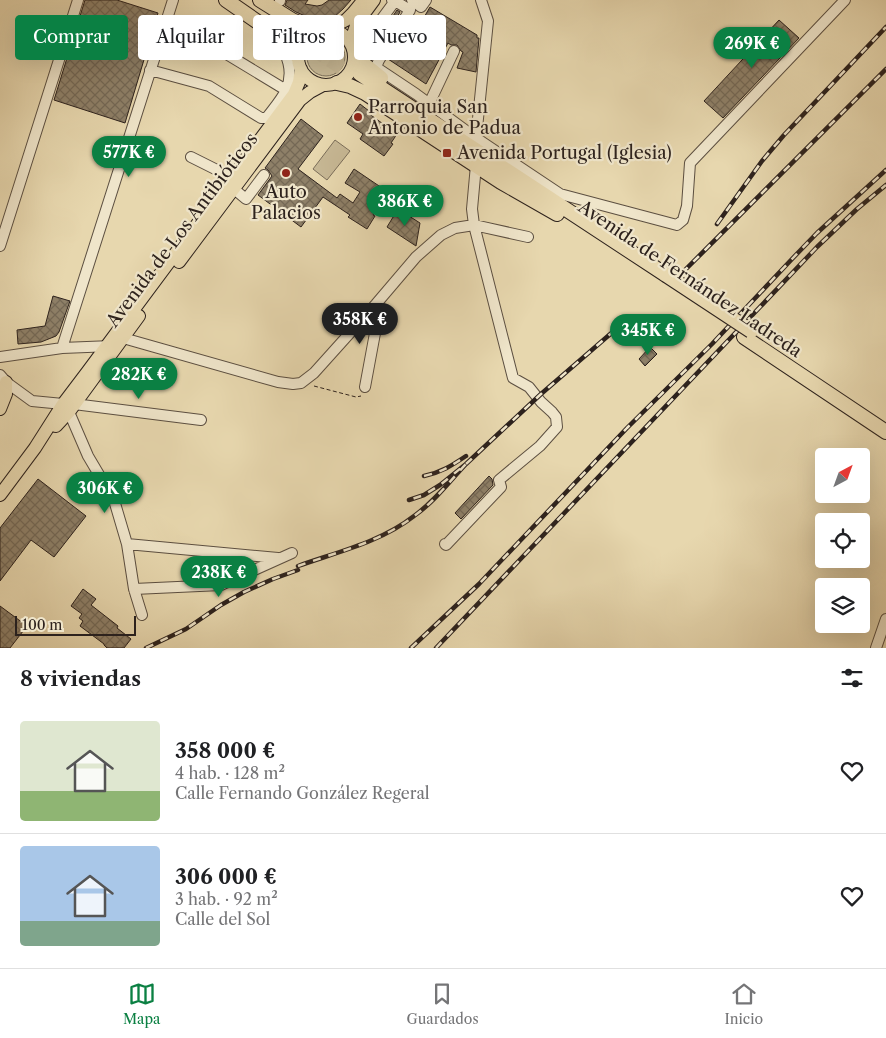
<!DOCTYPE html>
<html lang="es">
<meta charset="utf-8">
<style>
body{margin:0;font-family:"Libre Caslon Text",serif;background:#f2f2f2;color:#202124;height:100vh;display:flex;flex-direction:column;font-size:19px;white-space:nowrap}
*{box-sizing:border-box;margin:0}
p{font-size:16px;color:#757577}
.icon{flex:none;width:28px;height:28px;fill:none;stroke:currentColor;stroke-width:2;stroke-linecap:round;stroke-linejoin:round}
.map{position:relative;height:648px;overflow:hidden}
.side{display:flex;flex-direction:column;background:#fff;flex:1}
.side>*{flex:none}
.top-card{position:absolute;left:15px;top:15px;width:500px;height:45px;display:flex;gap:10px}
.needle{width:32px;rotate:41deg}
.tools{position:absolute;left:815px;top:448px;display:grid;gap:10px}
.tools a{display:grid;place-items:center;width:55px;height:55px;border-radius:5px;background:#fff;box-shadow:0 5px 20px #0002;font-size:25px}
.scale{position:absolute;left:15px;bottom:12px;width:121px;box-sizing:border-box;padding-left:5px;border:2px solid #2d221d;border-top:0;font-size:14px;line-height:18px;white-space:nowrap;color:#2d221d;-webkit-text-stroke:4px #efe5ca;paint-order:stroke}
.price{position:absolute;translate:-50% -42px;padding:0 11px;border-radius:18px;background:#0b8043;color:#fff;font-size:16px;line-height:32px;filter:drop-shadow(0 1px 2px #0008)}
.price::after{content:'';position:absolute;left:50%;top:30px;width:15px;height:11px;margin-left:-8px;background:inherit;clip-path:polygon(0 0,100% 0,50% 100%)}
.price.current{background:#222;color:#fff}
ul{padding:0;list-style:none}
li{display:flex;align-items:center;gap:15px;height:125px;padding:0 20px}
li+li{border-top:1px solid #e0e0e0}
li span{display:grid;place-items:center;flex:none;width:140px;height:100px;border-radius:5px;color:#555}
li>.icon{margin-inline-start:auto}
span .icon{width:60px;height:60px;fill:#fffc;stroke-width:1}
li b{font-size:21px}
h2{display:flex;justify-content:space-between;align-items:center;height:60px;padding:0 20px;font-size:21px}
.chip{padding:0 18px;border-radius:5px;background:#fff;box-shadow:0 5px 20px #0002;font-size:18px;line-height:45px}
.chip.current{background:#0b8043;color:#fff}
.menu{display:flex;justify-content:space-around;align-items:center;height:70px;border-top:1px solid #e0e0e0;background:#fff;font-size:14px;color:#757577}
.menu a{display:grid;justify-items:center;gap:2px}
.menu .current{color:#0b8043}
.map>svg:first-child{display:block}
.grass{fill:#c7b895;stroke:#7a6d59}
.building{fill:url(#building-cross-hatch);stroke:#2d221d}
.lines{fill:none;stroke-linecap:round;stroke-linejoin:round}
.highway-tunnel{stroke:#c2b391;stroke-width:14;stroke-dasharray:14 7;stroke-linecap:butt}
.minor-casing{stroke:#5c4f41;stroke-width:12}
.major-casing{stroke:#2d221d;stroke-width:14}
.highway-casing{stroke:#2d221d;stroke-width:16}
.path{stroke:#2d221d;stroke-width:1;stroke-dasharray:4 2.5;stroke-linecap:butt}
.minor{stroke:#efe5ca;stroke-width:10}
.major{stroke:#e7d7ae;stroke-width:12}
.highway{stroke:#e7d7ae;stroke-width:14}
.rail-casing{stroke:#2d221d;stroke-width:4.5}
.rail{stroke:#efe5ca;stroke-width:2.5;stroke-dasharray:8;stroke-linecap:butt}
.highway-bridge-casing{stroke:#2d221d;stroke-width:16;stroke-linecap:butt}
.highway-bridge{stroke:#e7d7ae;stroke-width:14}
.poi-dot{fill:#8f2418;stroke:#efe5ca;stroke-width:2}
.labels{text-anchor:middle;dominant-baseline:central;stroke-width:4.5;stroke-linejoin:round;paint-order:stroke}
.poi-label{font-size:18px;fill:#2d221d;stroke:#efe5ca;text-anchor:start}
.street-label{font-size:18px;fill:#2d221d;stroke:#efe5ca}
</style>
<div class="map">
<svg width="886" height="648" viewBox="0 0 886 648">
<defs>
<pattern id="building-cross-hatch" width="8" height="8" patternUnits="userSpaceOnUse" patternTransform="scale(1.25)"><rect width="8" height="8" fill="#8e8068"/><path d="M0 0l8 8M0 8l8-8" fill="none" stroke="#746855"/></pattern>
</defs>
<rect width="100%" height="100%" fill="#e7d7ae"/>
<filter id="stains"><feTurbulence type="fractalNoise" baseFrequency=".004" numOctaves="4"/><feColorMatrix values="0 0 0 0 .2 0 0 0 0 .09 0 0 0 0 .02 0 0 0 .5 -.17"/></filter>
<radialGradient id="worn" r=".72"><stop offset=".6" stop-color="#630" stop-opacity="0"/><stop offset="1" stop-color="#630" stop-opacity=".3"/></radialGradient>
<path class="grass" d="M307 57a19 19 0 1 1 38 0a19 19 0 1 1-38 0Z
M335 140 350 151 327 180 313 169Z"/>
<path class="building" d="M85 0H117L158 13 125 123 54 100Z
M287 0H308L305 4 317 6 322 5 329 0H351L343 9 333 18 319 22 296 12 285 5Z
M430 7 477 35V38H479L476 72 457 68 463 52 461 51 457 45H451L448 43 426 84 388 59 404 33 412 38Z
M397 10 400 12 382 43 380 37 382 36V31L387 27V23L393 18V16Z
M779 20 799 38 723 118 704 101Z
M360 104 369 111 368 113 397 134 391 143 393 144 384 156 360 139 363 134 347 123Z
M301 119 323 136 298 169 337 198 340 194 353 203 360 192 345 183 354 169 388 192 373 215 375 216 367 229 348 217 350 215 323 197 301 227 258 195 272 176 268 170 265 168Z
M398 209 420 223 416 246 387 227Z
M53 296 70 301 59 332 56 336 41 342 18 344 17 330 45 326Z
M650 347 657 354 645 366 639 359Z
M489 476 492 479 493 485 461 519 455 513Z
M38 479 86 516 54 557 31 540 0 581V528Z
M83 589 96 599 91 605 118 626 117 628 131 639 124 648H107L104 645V644L80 626 83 621 79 618 82 614 71 606Z
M0 606 27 626 10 648H0Z"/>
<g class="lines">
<path class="highway-tunnel" d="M295 37 357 78"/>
<g class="minor-casing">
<path id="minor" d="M412 0 421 7 426 0
M280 1V0
M167 18 286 90
M379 60 410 10 395 1
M376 67 379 60 372 32 395 1 392 0
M377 68 416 94 476 138 560 194 677 225 683 220 687 206 690 163 845 0
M150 70 209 86 261 118H265L268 116C274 108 282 99 286 90 294 72 288 53 275 39
M429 104 454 51
M476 138 488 21 481 0
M191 157 231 177
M234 189 246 199 264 175
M0 246 78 0
M123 338 278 382 293 384 301 383 314 373 376 304 416 257 441 235 455 228 474 225 528 237
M62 348 173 0
M0 357 62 348 112 346
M0 375 6 382 32 401 63 404
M365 387 378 317 376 304
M74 404 201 420
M69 412 88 456 114 500 127 544 134 589 142 615
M127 544 278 558
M445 544 446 545 501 487 499 480 540 446 557 427 556 417 552 412 541 402 529 387 513 378 474 225 472 209 476 165
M134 589 221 585 292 553
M876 648 886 619"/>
</g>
<g class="major-casing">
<path id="major" d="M298 57a28 28 0 1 1 56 0a28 28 0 1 1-56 0Z
M327 30 346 20 353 13 362 2
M350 43 357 23 374 0
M179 262 300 100 310 92 323 85
M0 409 6 394V382
M56 426 69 412 139 316
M0 495 35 448 63 404 88 371 294 94 299 82 301 69"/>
</g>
<g class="highway-casing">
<path id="highway" d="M226 0 285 41 290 46 298 57
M260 0 292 20 318 31
M355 57 381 78
M360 74 666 275
M337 83 350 86 365 93 501 182 557 214
M744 337 886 432"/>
</g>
<path class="path" d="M314 386 356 397 361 396"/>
<use href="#minor" class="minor"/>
<use href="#major" class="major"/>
<use href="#highway" class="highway"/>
<g class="rail-casing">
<path id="rail" d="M717 224 762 161 784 135 886 27
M682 273 886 69
M466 464 541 394 623 323
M424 476C442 472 451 466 466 456
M298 566C337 552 381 542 414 516 434 502 449 482 466 464L440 485 424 495 409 500
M146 648 186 629 221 605 244 592 273 579 298 570
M411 648 479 584 627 428 712 344 792 259 817 233 886 170
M436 648 817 247 857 209 886 185"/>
</g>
<use href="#rail" class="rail"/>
<g class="highway-bridge-casing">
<path id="highway-bridge" d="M666 275 751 331"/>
</g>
<use href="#highway-bridge" class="highway-bridge"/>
</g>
<g class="poi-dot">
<circle cx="358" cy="117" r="5"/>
<rect x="442" y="148" width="10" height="10" rx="2.5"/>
<circle cx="286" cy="173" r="5"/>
</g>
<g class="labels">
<g class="poi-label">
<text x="368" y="107">Parroquia San<tspan x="368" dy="21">Antonio de Padua</tspan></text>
<text x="457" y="153">Avenida Portugal (Iglesia)</text>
<text x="286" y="192" text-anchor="middle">Auto<tspan x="286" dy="21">Palacios</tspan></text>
</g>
<g class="street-label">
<text transform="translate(182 230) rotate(-53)">Avenida de Los Antibióticos</text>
<text transform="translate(690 279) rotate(34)">Avenida de Fernández Ladreda</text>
</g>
</g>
<rect width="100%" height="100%" filter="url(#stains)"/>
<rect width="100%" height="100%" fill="url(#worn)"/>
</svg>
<div class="tools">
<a><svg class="needle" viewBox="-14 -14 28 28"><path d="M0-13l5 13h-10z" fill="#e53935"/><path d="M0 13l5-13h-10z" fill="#757577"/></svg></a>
<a><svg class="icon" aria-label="locate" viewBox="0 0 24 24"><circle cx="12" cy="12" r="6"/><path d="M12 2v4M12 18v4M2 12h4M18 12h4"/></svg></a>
<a><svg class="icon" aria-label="layers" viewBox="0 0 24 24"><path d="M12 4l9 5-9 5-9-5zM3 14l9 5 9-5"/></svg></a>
</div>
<div class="scale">100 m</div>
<b class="price" style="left:752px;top:69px">269K €</b>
<b class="price" style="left:129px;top:178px">577K €</b>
<b class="price" style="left:405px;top:227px">386K €</b>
<b class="price current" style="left:360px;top:345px">358K €</b>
<b class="price" style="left:648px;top:356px">345K €</b>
<b class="price" style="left:139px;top:400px">282K €</b>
<b class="price" style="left:105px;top:514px">306K €</b>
<b class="price" style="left:219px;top:598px">238K €</b>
<div class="top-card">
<a class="chip current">Comprar</a>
<a class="chip">Alquilar</a>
<a class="chip">Filtros</a>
<a class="chip">Nuevo</a>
</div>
</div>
<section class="side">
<h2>8 viviendas<svg class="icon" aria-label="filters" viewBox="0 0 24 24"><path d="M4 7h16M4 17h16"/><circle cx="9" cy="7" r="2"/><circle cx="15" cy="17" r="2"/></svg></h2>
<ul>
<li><span style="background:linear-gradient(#dfe7d0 70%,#8fb573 0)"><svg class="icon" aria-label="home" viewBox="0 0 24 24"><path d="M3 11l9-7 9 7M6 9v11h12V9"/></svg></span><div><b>358 000 €</b><p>4 hab. · 128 m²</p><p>Calle Fernando González Regeral</p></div><svg class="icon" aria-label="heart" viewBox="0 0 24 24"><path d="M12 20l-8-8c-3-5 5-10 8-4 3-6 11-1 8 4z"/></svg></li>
<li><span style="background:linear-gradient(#a9c7e8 75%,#7fa58c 0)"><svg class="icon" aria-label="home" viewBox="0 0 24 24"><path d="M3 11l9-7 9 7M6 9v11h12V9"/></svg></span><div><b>306 000 €</b><p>3 hab. · 92 m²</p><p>Calle del Sol</p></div><svg class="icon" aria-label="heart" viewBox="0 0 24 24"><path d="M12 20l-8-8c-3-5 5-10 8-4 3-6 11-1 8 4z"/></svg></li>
</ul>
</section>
<nav class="menu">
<a class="current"><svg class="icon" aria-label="map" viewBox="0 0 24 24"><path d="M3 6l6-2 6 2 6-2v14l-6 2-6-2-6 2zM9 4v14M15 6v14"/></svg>Mapa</a>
<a><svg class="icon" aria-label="saved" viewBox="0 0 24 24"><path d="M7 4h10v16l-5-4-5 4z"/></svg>Guardados</a>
<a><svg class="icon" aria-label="home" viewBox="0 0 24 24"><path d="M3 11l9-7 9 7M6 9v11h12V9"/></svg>Inicio</a>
</nav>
